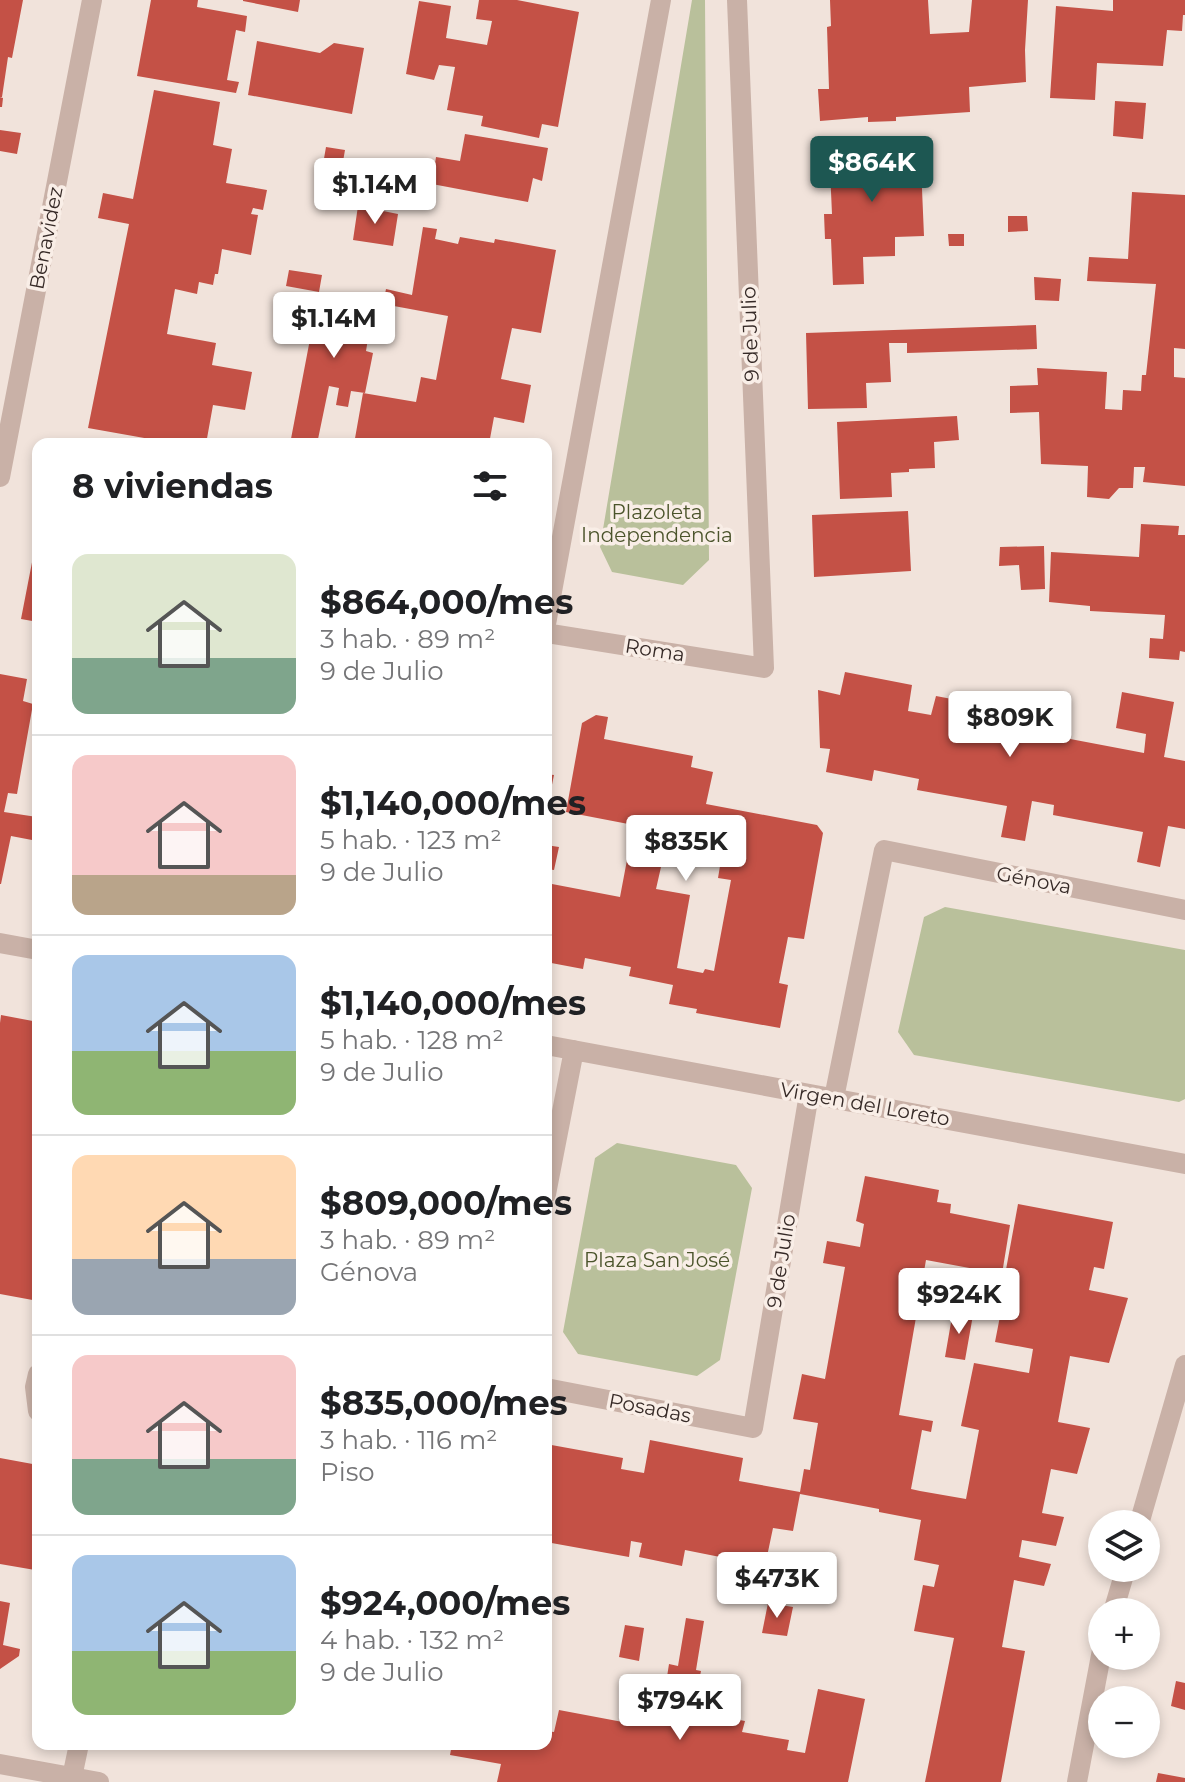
<!DOCTYPE html>
<html lang="es">
<meta charset="utf-8">
<style>
body{margin:0;font-family:Montserrat,sans-serif;background:#f6f6f6;color:#202124;height:100vh;display:flex;flex-direction:column;font-size:30px;white-space:nowrap}
*{box-sizing:border-box;margin:0}
p{font-size:26px;color:#757577}
.icon{flex:none;width:44px;height:44px;fill:none;stroke:currentColor;stroke-width:2;stroke-linecap:round;stroke-linejoin:round}
.map{position:relative;flex:1;overflow:hidden}
.drawer{position:absolute;left:32px;top:438px;width:520px;height:1312px;display:flex;flex-direction:column;background:#fff;border-radius:16px;box-shadow:0 4px 12px #0003}
.drawer>*{flex:none}
.tools{position:absolute;left:1088px;top:1510px;display:grid;gap:16px}
.tools a{display:grid;place-items:center;width:72px;height:72px;border-radius:50%;background:#fff;box-shadow:0 4px 12px #0003;font-size:40px}
.price{position:absolute;translate:-50% -68px;padding:0 18px;border-radius:8px;background:#fff;color:#222;font-size:26px;line-height:52px;filter:drop-shadow(0 2px 4px #0008)}
.price::after{content:'';position:absolute;left:50%;top:48px;width:24px;height:18px;margin-left:-12px;background:inherit;clip-path:polygon(0 0,100% 0,50% 100%)}
.price.current{background:#1d5752;color:#fff}
ul{padding:0;list-style:none}
li{display:flex;align-items:center;gap:24px;height:200px;padding:0 40px}
li+li{border-top:2px solid #e0e0e0}
li span{display:grid;place-items:center;flex:none;width:224px;height:160px;border-radius:16px;color:#555}
li>.icon{margin-inline-start:auto}
span .icon{width:96px;height:96px;fill:#fffc;stroke-width:1}
li b{font-size:34px}
h2{display:flex;justify-content:space-between;align-items:center;height:96px;padding:0 40px;font-size:34px}
.map>svg:first-child{display:block}
.green{fill:#b9c09b}
.building{fill:#c45146}
.lines{fill:none;stroke-linecap:round;stroke-linejoin:round}
.minor{stroke:#c9b1a7;stroke-width:20}
.labels{text-anchor:middle;dominant-baseline:central;stroke-width:7;stroke-linejoin:round;paint-order:stroke}
.street-label{font-size:20px;fill:#362a27;stroke:#f9eee7}
.park-label{font-size:20px;fill:#4b542b;stroke:#f9eee7}
</style>
<div class="map">
<svg width="1185" height="1782" viewBox="0 0 1185 1782">
<rect width="100%" height="100%" fill="#f1e3db"/>
<path class="green" d="M692 0H705L709 560 683 585 612 572 600 547Z
M945 907 1185 950V1099L1179 1102 914 1055 898 1032 924 917Z
M617 1143 736 1165 752 1188 720 1360 697 1376 578 1354 563 1332 595 1158Z"/>
<path class="building" d="M0 0H23L12 58 8 57 2 97H0L3 98 2 107H0Z
M151 0H198L197 7 247 16 245 32 236 30 227 80 239 82 236 93 137 76Z
M243 0H300L298 12 243 1Z
M479 0H517L579 12 558 127 542 124 539 138 481 126 483 116 447 110 455 67 439 65 434 80 406 74 419 1 451 6 446 38 487 45 492 21 476 19Z
M830 0H928L930 34 969 32 972 0H1028L1025 50 1026 82 969 87 970 112 896 117V121L868 122V117L820 121 818 89H829L827 27 831 26Z
M1113 0H1185V15H1183L1182 31 1167 30 1163 66 1097 63 1095 100 1050 98 1056 6 1113 11Z
M257 41 320 53 334 43 364 48 352 114 248 95Z
M154 90 220 102 213 145 232 149 226 183 267 190 263 210 253 208 251 214 258 215 251 255 222 249 218 274H215L213 285 199 282 197 294 175 289 167 334 216 343 212 365 252 372 245 410 213 405 206 444H178L88 428 129 224 98 218 103 193 133 199Z
M1115 101 1146 103 1143 139 1113 136Z
M0 130 21 133 17 154 0 151Z
M465 134 548 148 542 181 533 178 528 202 432 184 436 157 460 161Z
M920 142 924 236 895 237V256L863 257 864 284 833 285 831 239H825L824 214H832L829 147Z
M326 147 345 150 341 173 322 170Z
M1132 192 1185 195V349L1174 348V377L1185 378V486L1143 482 1145 467H1134L1133 488H1119L1109 499 1087 497 1088 466 1041 464 1039 412 1010 413V386L1038 385 1037 368 1107 372 1105 409 1122 410 1123 390 1141 391 1142 375H1146L1156 284 1087 281 1089 257 1128 259Z
M358 206 398 214 393 246 353 240Z
M1008 216H1027L1028 231 1008 232Z
M423 227 437 229 435 239 458 244 460 237 494 243 495 239 556 250 541 333 512 328 501 379 531 385 524 423 494 417 489 444H354L363 393 416 402 421 377 436 380 448 316 383 304 386 289 412 295Z
M948 234H964V246H949Z
M289 270 322 275 319 292 286 286Z
M1034 277 1061 279 1059 301 1035 300Z
M319 292 383 304 380 321 371 320 366 351 373 353 365 393 351 391 348 407 336 405 339 388 329 386 317 444H290Z
M1036 325 1037 349 907 353V343H889L891 382 866 383 867 408 808 409 806 333Z
M957 416 959 440 934 442 935 468 909 469V472L891 473 892 497 840 499 837 422Z
M908 511 911 571 814 577 812 515Z
M1141 524 1179 526 1178 535H1185V652L1180 651 1179 660 1149 658 1150 638 1163 639 1165 615 1090 611V606L1049 602 1051 552 1139 557Z
M1044 546 1045 589 1021 590 1019 565 999 566 1000 547Z
M34 552H38V622L21 619Z
M845 672 912 685 908 711 931 715 936 696 978 704 980 697 1015 705 1011 730 1044 736 1047 717 1069 721 1065 738 1144 753 1146 734 1116 728 1122 692 1174 702 1164 757 1185 761V829L1168 826 1160 867 1137 862 1143 832 1053 815 1054 805 1032 801 1025 841 1001 837 1007 806 917 790 919 779 874 770 872 781 826 772 830 749 820 748 818 690 840 695Z
M0 674 27 679 23 701 33 704 17 794 8 793 4 812 37 817 32 840 11 836 1 884H0Z
M596 715 608 717 604 739 693 756 691 767 713 772 706 804 817 825 823 833 804 939 788 937 779 983 788 985 780 1028 696 1013 697 1009 669 1004 673 985 629 976 631 967 585 958 583 969 546 962V917L552 884 620 897 627 860 661 867 656 889 690 895 677 968 703 973 705 969 714 971 731 880 718 878 722 854 698 849 701 838 566 812 582 723Z
M546 774 554 775 547 809H546Z
M546 845 559 847 554 870 546 869Z
M1 1015 38 1022V1301L0 1294V1023Z
M865 1176 939 1190 937 1202 951 1204 950 1213 1010 1225 1002 1274 926 1260 899 1415 933 1421 931 1432 922 1430 911 1489 920 1491 966 1499 979 1430 961 1426 974 1363 1029 1373 1033 1349 995 1342 1008 1275H1005L1018 1204 1113 1222 1104 1269 1094 1267 1089 1290 1128 1298 1109 1363 1070 1356 1058 1422 1090 1428 1077 1474 1051 1469 1042 1513 1064 1517 1056 1546 1022 1540 1019 1557 1051 1564 1044 1586 1014 1580 1002 1647 1025 1651 1001 1782H925L954 1638 914 1631 923 1585 934 1587 939 1565 914 1560 921 1520 879 1512V1509L800 1494 793 1531 773 1528 765 1566 685 1550 682 1566 639 1557 642 1543 631 1541 629 1557 546 1542V1444L623 1458 621 1469 644 1473 650 1440 717 1453 743 1458 739 1481 800 1492 804 1469 810 1470 818 1423 793 1419 802 1374 825 1379 845 1267 823 1263 827 1241 860 1247 864 1224 856 1221Z
M953 1311 973 1315 965 1360 945 1357Z
M0 1458 38 1465V1556L35 1570 0 1564Z
M0 1601 10 1603 3 1645 20 1649 19 1656 0 1669Z
M768 1603 793 1607 787 1636 762 1633Z
M686 1618 704 1621 696 1670 701 1671 693 1711 745 1721 742 1732 789 1740 787 1750 805 1753 818 1689 865 1699 848 1782H497L501 1764 450 1755 452 1744H546V1731L554 1732 559 1710 628 1723 631 1704 662 1709 669 1664 678 1666Z
M625 1625 644 1628 639 1661 619 1657Z
M1176 1681 1185 1683V1710L1171 1706Z
M1158 1773 1185 1778V1782H1156Z"/>
<g class="lines">
<path class="minor" d="M0 477 92 0
M546 624 661 0
M546 633 764 668 737 0
M0 943 38 950
M546 1045 1185 1164
M834 1098 884 850 1185 910
M546 1194 574 1050
M38 1374 35 1387 38 1411
M546 1388 753 1428 809 1094
M1139 1524 1185 1365
M1113 1612 1126 1568
M0 1764 99 1782
M71 1782 79 1744
M1077 1782 1102 1650"/>
</g>
<g class="labels">
<g class="street-label">
<text transform="translate(46 238) rotate(-79)">Benavidez</text>
<text transform="translate(750 334) rotate(-92)">9 de Julio</text>
<text transform="translate(655 650) rotate(9)">Roma</text>
<text transform="translate(1034 880) rotate(11)">Génova</text>
<text transform="translate(865 1104) rotate(10)">Virgen del Loreto</text>
<text transform="translate(781 1261) rotate(-81)">9 de Julio</text>
<text transform="translate(650 1408) rotate(11)">Posadas</text>
</g>
<g class="park-label">
<text x="657" y="512">Plazoleta<tspan x="657" dy="23">Independencia</tspan></text>
<text x="657" y="1260">Plaza San José</text>
</g>
</g>
</svg>
<div class="tools">
<a><svg class="icon" aria-label="layers" viewBox="0 0 24 24"><path d="M12 4l9 5-9 5-9-5zM3 14l9 5 9-5"/></svg></a>
<a>+</a>
<a>−</a>
</div>
<b class="price current" style="left:872px;top:204px">$864K</b>
<b class="price" style="left:375px;top:226px">$1.14M</b>
<b class="price" style="left:334px;top:360px">$1.14M</b>
<b class="price" style="left:1010px;top:759px">$809K</b>
<b class="price" style="left:686px;top:883px">$835K</b>
<b class="price" style="left:959px;top:1336px">$924K</b>
<b class="price" style="left:777px;top:1620px">$473K</b>
<b class="price" style="left:680px;top:1742px">$794K</b>
<section class="drawer">
<h2>8 viviendas<svg class="icon" aria-label="filters" viewBox="0 0 24 24"><path d="M4 7h16M4 17h16"/><circle cx="9" cy="7" r="2"/><circle cx="15" cy="17" r="2"/></svg></h2>
<ul>
<li><span style="background:linear-gradient(#dfe7d0 65%,#7fa58c 0)"><svg class="icon" aria-label="home" viewBox="0 0 24 24"><path d="M3 11l9-7 9 7M6 9v11h12V9"/></svg></span><div><b>$864,000/mes</b><p>3 hab. · 89 m²</p><p>9 de Julio</p></div></li>
<li><span style="background:linear-gradient(#f6c9c9 75%,#b9a48a 0)"><svg class="icon" aria-label="home" viewBox="0 0 24 24"><path d="M3 11l9-7 9 7M6 9v11h12V9"/></svg></span><div><b>$1,140,000/mes</b><p>5 hab. · 123 m²</p><p>9 de Julio</p></div></li>
<li><span style="background:linear-gradient(#a9c7e8 60%,#8fb573 0)"><svg class="icon" aria-label="home" viewBox="0 0 24 24"><path d="M3 11l9-7 9 7M6 9v11h12V9"/></svg></span><div><b>$1,140,000/mes</b><p>5 hab. · 128 m²</p><p>9 de Julio</p></div></li>
<li><span style="background:linear-gradient(#ffd9b3 65%,#9aa5b1 0)"><svg class="icon" aria-label="home" viewBox="0 0 24 24"><path d="M3 11l9-7 9 7M6 9v11h12V9"/></svg></span><div><b>$809,000/mes</b><p>3 hab. · 89 m²</p><p>Génova</p></div></li>
<li><span style="background:linear-gradient(#f6c9c9 65%,#7fa58c 0)"><svg class="icon" aria-label="home" viewBox="0 0 24 24"><path d="M3 11l9-7 9 7M6 9v11h12V9"/></svg></span><div><b>$835,000/mes</b><p>3 hab. · 116 m²</p><p>Piso</p></div></li>
<li><span style="background:linear-gradient(#a9c7e8 60%,#8fb573 0)"><svg class="icon" aria-label="home" viewBox="0 0 24 24"><path d="M3 11l9-7 9 7M6 9v11h12V9"/></svg></span><div><b>$924,000/mes</b><p>4 hab. · 132 m²</p><p>9 de Julio</p></div></li>
</ul>
</section>
</div>
